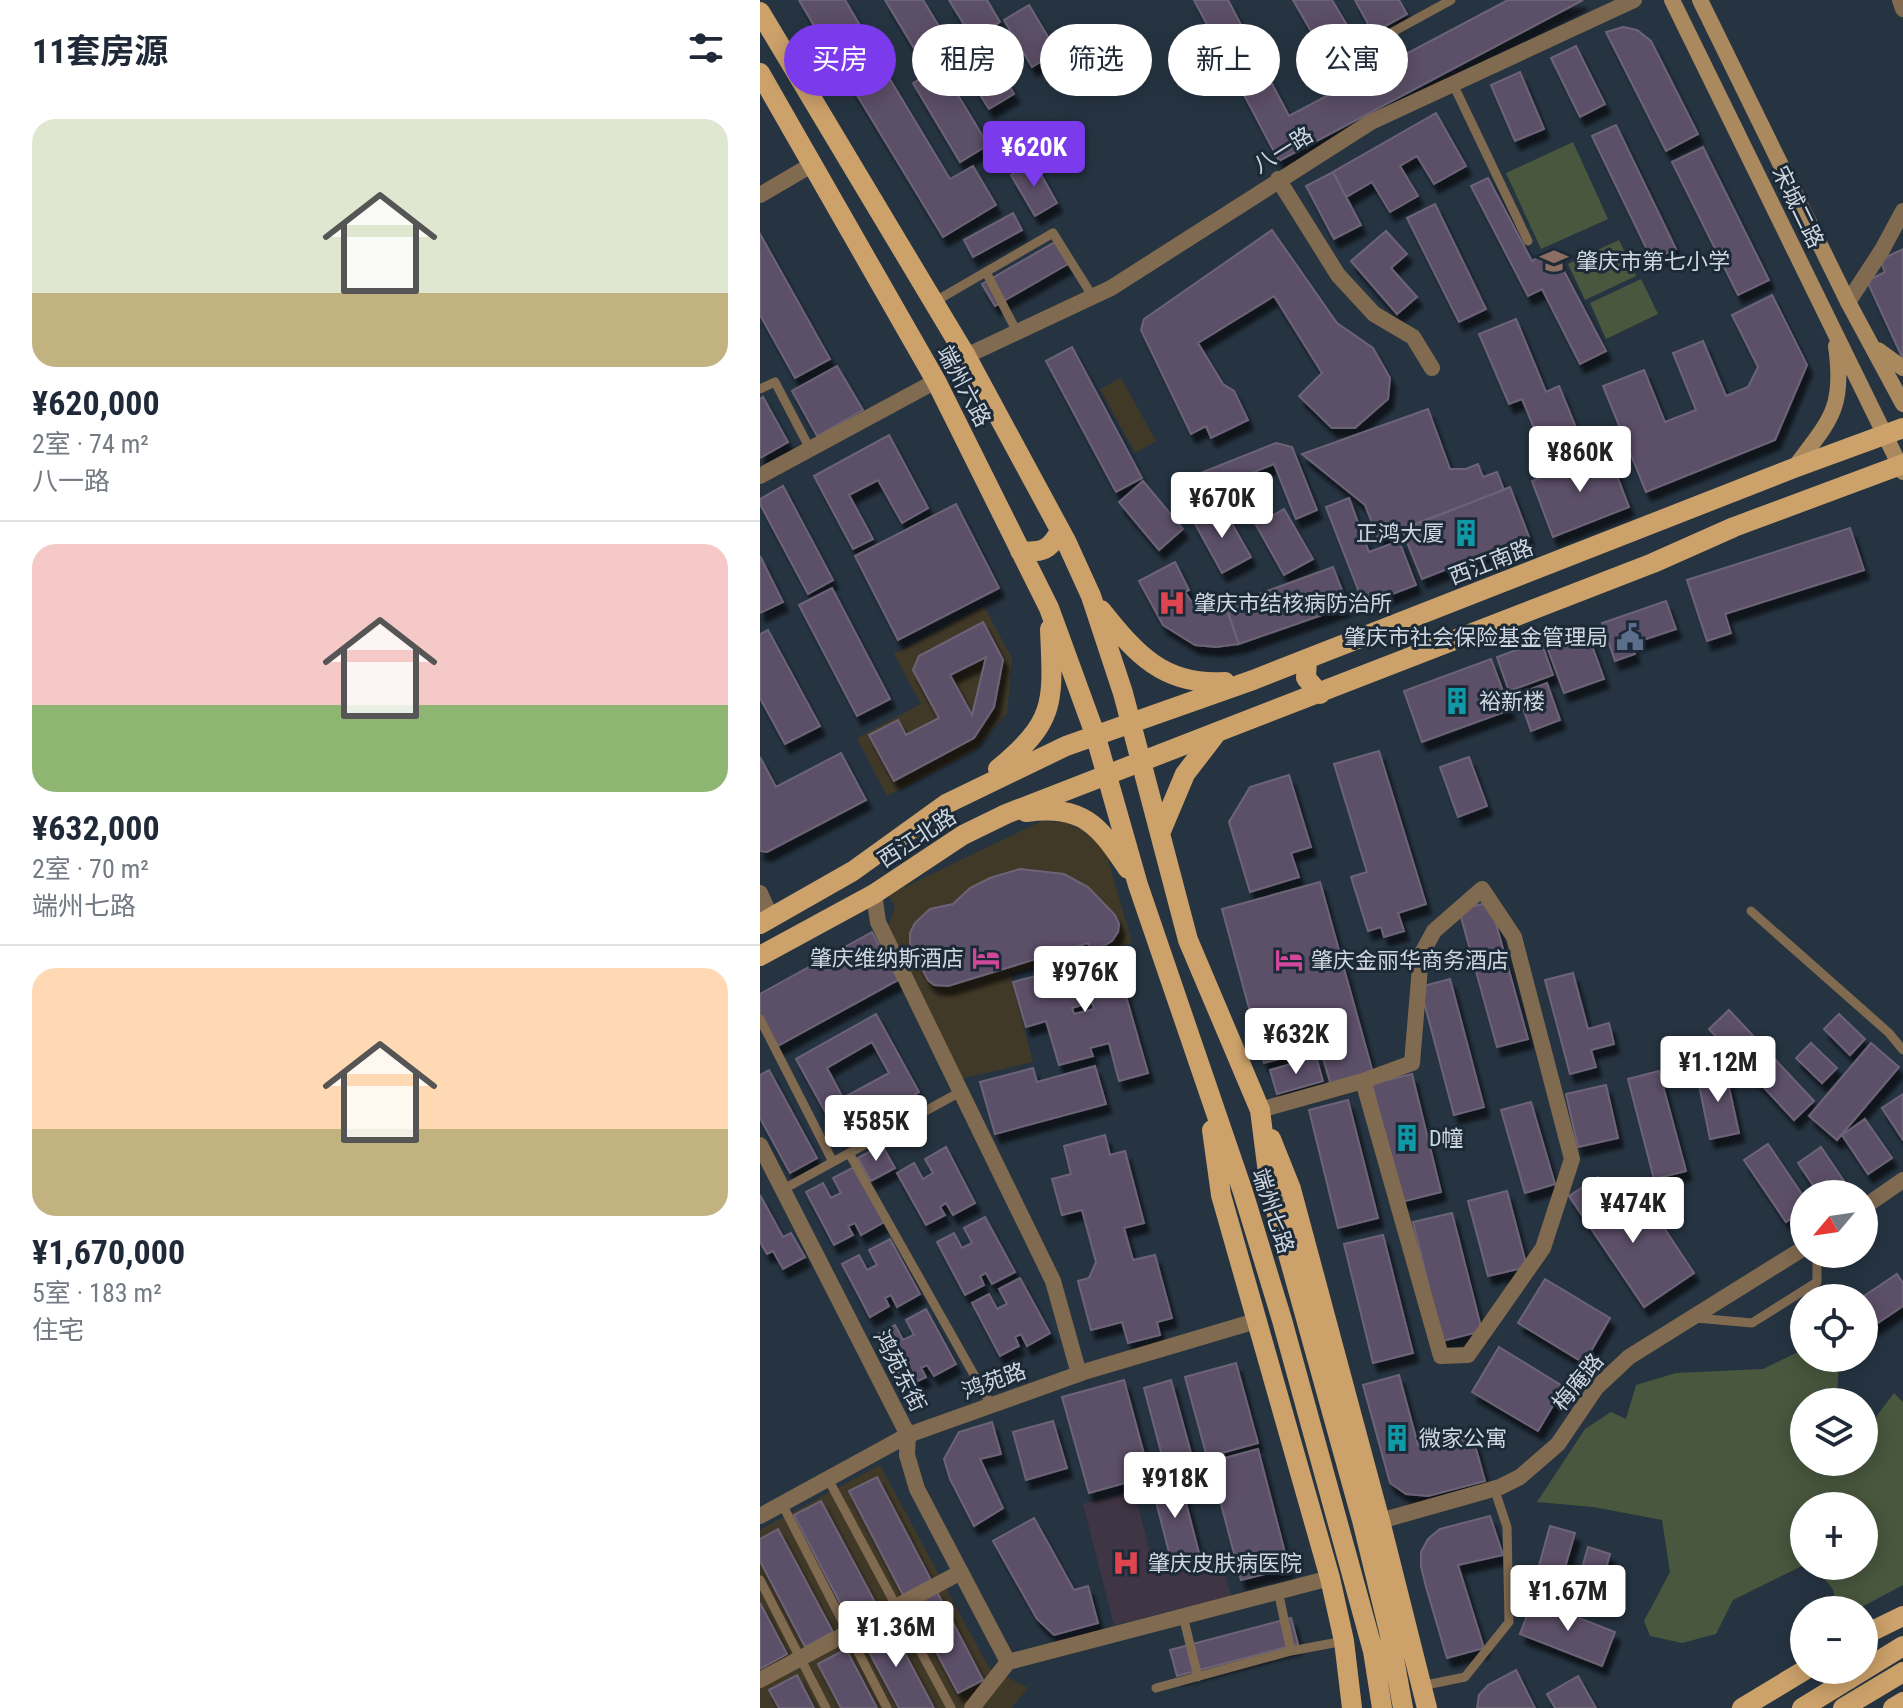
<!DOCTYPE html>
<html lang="zh">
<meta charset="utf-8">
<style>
body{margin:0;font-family:"Roboto Condensed","Noto Sans SC",sans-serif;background:#f6f6f7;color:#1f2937;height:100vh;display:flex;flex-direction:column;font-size:30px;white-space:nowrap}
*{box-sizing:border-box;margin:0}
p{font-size:26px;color:#747a83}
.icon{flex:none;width:44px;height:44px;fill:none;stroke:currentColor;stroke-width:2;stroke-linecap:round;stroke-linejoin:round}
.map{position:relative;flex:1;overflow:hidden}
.panel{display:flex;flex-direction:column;background:#fff;width:760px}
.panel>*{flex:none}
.hud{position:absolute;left:24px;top:24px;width:760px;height:72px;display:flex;gap:16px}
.needle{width:52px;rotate:241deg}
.fabs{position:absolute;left:1030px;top:1180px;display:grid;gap:16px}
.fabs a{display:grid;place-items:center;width:88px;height:88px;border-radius:50%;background:#fff;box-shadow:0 4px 20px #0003;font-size:40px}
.price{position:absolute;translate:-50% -68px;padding:0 18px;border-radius:8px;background:#fff;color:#222;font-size:26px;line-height:52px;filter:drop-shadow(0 2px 4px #0008)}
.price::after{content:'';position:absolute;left:50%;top:48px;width:24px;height:18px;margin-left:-12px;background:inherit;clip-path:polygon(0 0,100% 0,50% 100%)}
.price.on{background:#7c3aed;color:#fff}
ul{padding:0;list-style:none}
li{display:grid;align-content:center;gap:16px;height:424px;padding:0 32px}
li+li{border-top:2px solid #e0e1e3}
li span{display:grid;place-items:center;height:248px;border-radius:24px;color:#555}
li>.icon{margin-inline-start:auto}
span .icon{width:144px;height:144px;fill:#fffc;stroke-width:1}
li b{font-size:34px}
h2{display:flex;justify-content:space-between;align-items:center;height:96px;padding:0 32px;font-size:34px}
.pill{padding:0 28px;border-radius:36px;background:#fff;box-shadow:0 4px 20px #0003;font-size:28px;line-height:72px}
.pill.on{background:#7c3aed;color:#fff}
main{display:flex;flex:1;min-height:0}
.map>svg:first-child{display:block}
.commercial{fill:#413928}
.medical{fill:#403545}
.green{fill:#49573e}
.building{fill:#5b4f68;stroke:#6d6477;stroke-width:2;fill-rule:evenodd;filter:url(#shadow)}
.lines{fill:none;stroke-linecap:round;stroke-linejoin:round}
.lane{stroke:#806a50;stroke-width:9}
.street{stroke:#806a50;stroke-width:16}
.secondary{stroke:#ab895f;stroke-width:16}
.primary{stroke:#cca16a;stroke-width:20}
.labels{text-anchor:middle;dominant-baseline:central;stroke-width:6;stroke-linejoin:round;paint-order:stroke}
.street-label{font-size:22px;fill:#ced7e0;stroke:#1c2a37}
.poi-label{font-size:22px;fill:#ced7e0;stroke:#1c2a37;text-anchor:start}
</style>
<main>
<section class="panel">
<h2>11套房源<svg class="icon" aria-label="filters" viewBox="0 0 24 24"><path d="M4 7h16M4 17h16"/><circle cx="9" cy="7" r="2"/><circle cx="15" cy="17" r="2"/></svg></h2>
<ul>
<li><span style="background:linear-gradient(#dfe7d0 70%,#c2b280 0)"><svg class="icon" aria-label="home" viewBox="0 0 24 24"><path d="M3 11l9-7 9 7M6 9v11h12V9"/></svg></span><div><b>¥620,000</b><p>2室 · 74 m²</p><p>八一路</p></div></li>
<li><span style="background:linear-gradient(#f6c9c9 65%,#8fb573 0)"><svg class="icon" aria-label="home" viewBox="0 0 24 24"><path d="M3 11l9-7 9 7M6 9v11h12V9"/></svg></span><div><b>¥632,000</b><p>2室 · 70 m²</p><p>端州七路</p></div></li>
<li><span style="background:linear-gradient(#ffd9b3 65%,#c2b280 0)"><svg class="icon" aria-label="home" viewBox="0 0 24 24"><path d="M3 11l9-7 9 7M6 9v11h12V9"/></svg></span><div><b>¥1,670,000</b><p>5室 · 183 m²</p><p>住宅</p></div></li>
</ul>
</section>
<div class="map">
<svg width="1143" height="1708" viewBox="0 0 1143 1708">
<defs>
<filter id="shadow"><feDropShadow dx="5" dy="9" stdDeviation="2" flood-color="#0009"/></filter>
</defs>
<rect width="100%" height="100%" fill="#263442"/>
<path class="commercial" d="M361 378 396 441 375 453 340 389Z
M224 606 252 659 247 713 215 750 127 796 97 738 161 704 134 654Z
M282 821 304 822 324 831 345 849 372 943 250 974 273 1062 200 1079 127 930 135 906 128 895Z
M120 1465 229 1668 268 1688 251 1708H0V1530Z"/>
<path class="medical" d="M374 1491 395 1571 460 1554 471 1596 354 1625 323 1504Z"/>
<path class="green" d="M813 142 848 219 781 249 746 173Z
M859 240 876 276 825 300 808 264Z
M881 279 898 314 846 339 830 303Z
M1044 1349V1358H1079L1077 1402H1044V1462H1104V1433L1134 1393 1143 1402V1585L1096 1610H1084L1076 1603 1073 1589 1053 1566H1104V1506H1044V1565L973 1600 956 1634 922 1643 890 1636 884 1621 910 1572 902 1520 833 1507 777 1502 825 1429 851 1412 866 1419 876 1385 916 1373 1003 1369Z"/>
<path class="building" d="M39 0H85L121 61 86 81Z
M125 0H163L194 51 166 68Z
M189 0H227L240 22 213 39Z
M434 0H468L529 116 748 0H823L519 161Z
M533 0H572L594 37 564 54Z
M595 0H639L647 14 613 33Z
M269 5 297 52 272 67 244 20Z
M863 27 877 30 891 41 938 134 906 151 846 32Z
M816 46 845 104 820 117 791 58Z
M226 47 254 94 229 109 200 63Z
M122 66 190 179 213 166 236 205 183 237 91 85Z
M181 67 228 145 200 162 153 83Z
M760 72 784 129 755 141 731 85Z
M676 113 706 166 674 184 657 156 640 166 658 196 630 212 612 182 586 197 573 172Z
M856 125 916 249 892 260 832 136Z
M943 147 1009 280 978 295 912 162Z
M274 162 297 203 275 216 251 175Z
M573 172 601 225 574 239 546 186Z
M728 178 772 261 793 250 846 351 820 364 782 289 768 296 711 186Z
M675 204 726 309 699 322 647 218Z
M253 213 262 230 213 257 204 240Z
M512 230 577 323 613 348 630 378 628 399 595 428H572L539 396 562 373 514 296 438 343 463 384 474 391 488 420 451 438 446 426 431 434 381 330 384 319Z
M626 231 647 254 631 268 657 297 637 314 591 261Z
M0 234 70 359 35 378 0 315Z
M295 242 308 264 235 306 222 284Z
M1143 249V359L1107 281 1125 272 1120 260Z
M1012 295 1047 365 1015 440 886 492 843 386 884 370 905 422 936 410 913 353 943 341 966 396 988 387 998 367 972 315Z
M756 319 786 392 799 386 827 454 791 469 762 399 749 404 719 334Z
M312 347 382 478 356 492 286 361Z
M77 366 103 410 57 436 32 391Z
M3 397 28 442 0 458V399Z
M668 409 690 469H706L718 464 723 477 737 472 744 490 618 538 605 505 542 454Z
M129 435 168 508 142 523 118 480 89 495 113 539 93 549 54 476Z
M516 443 532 447 557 510 536 519 514 464 445 492 438 474Z
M848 452 869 507 793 537 772 481Z
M383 481 423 529 399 550 359 502Z
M23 486 73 580 48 594 0 504V499Z
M750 487 769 537 662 579 642 530Z
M589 498 609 552 639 541 656 585 604 605 566 507Z
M196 504 239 588 138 640 95 556Z
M462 506 491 557 462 573 434 522Z
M524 509 553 559 524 575 496 525Z
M1090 528 1104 570 965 614 971 633 947 641 927 580Z
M0 556 23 602 0 613Z
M415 562 429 590 425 592 431 601 451 611H467L479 644 456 647 435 645 403 625 379 581Z
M573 567 588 606 479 644 466 606Z
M72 588 130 699 97 716 39 605Z
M906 601 916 629 871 644 875 654 855 661 842 623Z
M223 622 243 660 234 707 214 738 134 781 109 735 138 720 146 735 179 718 153 670 159 656ZM226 657 212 715 190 675Z
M826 629 844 679 804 693 786 644Z
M8 630 60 726 25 744 0 698V634Z
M781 641 793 675 749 691 737 657Z
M731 659 750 710 662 742 644 691Z
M787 683 800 720 771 731 758 694Z
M619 751 666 904 638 913 644 931 624 937 621 927 608 931 591 877 607 872 574 764Z
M81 753 106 800 7 852 0 851V757L16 787Z
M709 757 727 806 698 817 680 767Z
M529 775 551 847 531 853 539 877 490 892 469 822 490 787Z
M260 869 304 874 328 887 355 915 359 924 358 932 352 941 338 949 330 948 328 943 188 986 174 985 168 980 150 945V933L155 923 170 909 193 904 210 888 230 878Z
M560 882 613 1073 571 1085 560 1048 504 1063 462 909Z
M730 902 768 1039 737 1047 699 910Z
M112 932 138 980 16 1047 0 1017V994Z
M353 951 388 1073 359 1081 349 1043 330 1048 333 1056 299 1065 286 1021 266 1027 253 982 314 966 325 1004 312 1008 314 1014 334 1009 320 961Z
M813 973 828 1029 849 1023 854 1044 831 1050 836 1067 810 1074 785 980Z
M690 979 724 1107 694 1115 660 987Z
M969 1010 1054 1101 1034 1120 949 1029Z
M116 1014 159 1092 79 1137 36 1059ZM112 1042 129 1073 83 1098 67 1068Z
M1079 1014 1105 1039 1090 1055 1064 1029Z
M1051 1043 1077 1068 1062 1083 1036 1058Z
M1111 1043 1139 1067 1077 1140 1049 1116Z
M556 1057 563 1081 517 1094 510 1070Z
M335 1066 346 1104 235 1134 220 1082 273 1068 277 1082Z
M965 1069 979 1133 950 1139 937 1075Z
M9 1070 57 1158 30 1173 0 1118V1075Z
M899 1071 926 1171 894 1179 868 1079Z
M652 1074 681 1192 641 1202 612 1084Z
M846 1085 858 1138 818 1147 806 1094Z
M1143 1094V1140L1122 1108Z
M588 1100 618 1218 578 1228 549 1110Z
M771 1102 795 1184 765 1193 741 1110Z
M1105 1119 1132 1158 1108 1174 1082 1135Z
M345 1135 350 1155 365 1151 384 1223 364 1228 373 1260 395 1255 412 1318 397 1322 400 1335 368 1343 362 1322 331 1330 318 1281 329 1278 336 1262 322 1210 302 1215 292 1179 311 1174 304 1146Z
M1008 1144 1044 1197V1210L1026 1222 984 1160Z
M122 1145 135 1168 111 1181 98 1158Z
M186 1147 215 1203 193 1215 186 1203 180 1207 185 1215 166 1225 137 1173 154 1163 163 1179 173 1173 165 1159Z
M1061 1147 1088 1187 1077 1194H1059L1038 1163Z
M94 1167 124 1222 101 1235 95 1223 88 1226 93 1235 74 1245 46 1192 63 1183 71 1198 81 1193 73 1178Z
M838 1177 875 1231 896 1216 934 1273 884 1307 809 1196Z
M747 1191 767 1267 728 1276 708 1201Z
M0 1195 23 1237 31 1233 45 1257 23 1269 13 1251 7 1254 0 1242Z
M692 1213 722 1331 682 1341 653 1222Z
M225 1217 255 1272 232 1284 226 1273 220 1276 224 1285 205 1295 177 1242 194 1233 202 1248 212 1243 204 1228Z
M623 1235 653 1353 613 1363 584 1244Z
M130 1239 160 1294 137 1307 131 1295 125 1298 129 1306 110 1317 82 1264 99 1255 107 1270 117 1265 109 1250Z
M1137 1274 1143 1283V1306L1106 1331 1104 1298H1101Z
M260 1278 290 1333 267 1346 261 1334 255 1337 259 1346 240 1356 212 1303 229 1294 237 1309 247 1304 239 1289Z
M785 1279 850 1318 824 1363 758 1323Z
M166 1309 196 1364 174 1376 167 1365 161 1368 166 1377 146 1387 118 1334 135 1325 143 1340 154 1335 146 1320Z
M739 1347 804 1387 778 1431 712 1392Z
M476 1363 498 1443 447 1457 425 1377Z
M639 1375 658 1445 711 1431 725 1481 668 1496 646 1494 630 1483 603 1385Z
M364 1380 390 1476 329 1493 302 1397Z
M411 1380 434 1464 406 1471 384 1388Z
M293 1421 307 1468 266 1480 253 1432Z
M232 1422 241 1454 220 1459 243 1508 214 1526 190 1479 184 1459 199 1432Z
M498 1449 529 1568 481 1580 450 1462Z
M117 1477 171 1580 143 1595 89 1491Z
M420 1480 439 1553 411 1560 392 1486Z
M61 1501 116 1604 88 1618 34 1515Z
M730 1516 743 1555 698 1565 724 1648 687 1658 666 1587 661 1567V1552L668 1539 680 1529Z
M274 1518 314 1590 328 1586 338 1623 294 1635 277 1619 233 1541Z
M790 1526 815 1533 796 1599 772 1591Z
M18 1529 73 1632 45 1647 0 1561V1539Z
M828 1547 850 1554 840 1589 818 1582Z
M176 1590 223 1680 198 1693 150 1603Z
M773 1600 855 1632 842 1666 760 1634Z
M0 1603 27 1654 0 1669Z
M531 1618 538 1644 417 1676 410 1650Z
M129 1623 174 1708H139L101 1637Z
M86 1649 117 1708H81L58 1664Z
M756 1670 775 1708H717L719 1695 728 1685Z
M37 1675 54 1708H19L9 1690Z
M818 1676 836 1708H795L787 1694Z"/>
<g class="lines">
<path class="lane" d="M565 69 691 0
M693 84 768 241
M226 272 257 332
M174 302 293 233 333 297
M0 389 15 382 50 449
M991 911 1129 1033 1143 1050
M0 1019 73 1162
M89 1153 231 1405
M22 1190 200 1092
M936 1318 992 1323 1057 1282V1254
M68 1479 191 1708
M22 1504 127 1708
M0 1580 66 1708
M518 1591 531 1651
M423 1616 438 1677
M661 1686 705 1677 749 1622 747 1527 734 1488
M396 1688 531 1651 584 1641"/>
<path class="street" d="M1140 0 1143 9
M518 179 578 275 614 314 653 337 672 368
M0 195 53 164
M1088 302 1122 250 1143 211
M206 356 351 288 611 122 874 0
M0 476 176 381
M0 893 11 918
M114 894 118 922 293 1281 319 1374
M500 1110 603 1081 652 1063 661 955 674 931 722 889 754 937 812 1159 783 1248 708 1355 681 1356 603 1081
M0 1145 148 1435 147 1455 157 1489 248 1662
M1104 1207 1143 1180
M0 1516 148 1435 327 1371 496 1321
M620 1521 740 1487 760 1477 798 1444 836 1388 869 1357 1044 1248
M0 1680 201 1572
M212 1708 248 1662 570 1578"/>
<path class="secondary" d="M912 0 1143 472
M940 0 1088 302 1143 404
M1118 350 1143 368
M1034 468C1070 420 1085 409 1076 346"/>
<path class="primary" d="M0 12 206 356 306 541 331 596 363 693 428 940 500 1110 510 1189 602 1520 629 1631 643 1708
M0 73 176 381 289 608 335 734 378 885 483 1192 522 1320 613 1651 622 1708
M260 551C282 553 290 550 300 531
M341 610C376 654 404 686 465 682
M547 659 546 678 560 694
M238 769C297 720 293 702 290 629
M266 812C323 805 338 824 368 869
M401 831 425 774 455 735
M0 924 93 871 186 804 306 746 493 680 1034 468 1143 428
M0 956 114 894 203 835 246 814 893 563 974 527 1143 464
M452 1130 461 1195 570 1578 584 1641 592 1708
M511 1139 531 1189 620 1521 667 1708
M1104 1635 1143 1616
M982 1708 1045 1670
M1042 1708 1143 1646
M1083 1708 1143 1672
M1133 1708 1143 1702"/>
</g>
<defs>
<g id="school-bare" transform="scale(2.16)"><path d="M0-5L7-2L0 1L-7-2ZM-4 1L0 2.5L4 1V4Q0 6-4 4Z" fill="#8d6e63" stroke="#1c2a37" stroke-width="2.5" paint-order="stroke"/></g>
<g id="building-bare" transform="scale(2.16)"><path d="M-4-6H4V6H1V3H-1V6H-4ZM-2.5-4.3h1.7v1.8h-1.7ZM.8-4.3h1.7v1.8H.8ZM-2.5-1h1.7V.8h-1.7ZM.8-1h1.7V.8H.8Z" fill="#0f9aa8" stroke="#1c2a37" stroke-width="2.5" paint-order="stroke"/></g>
<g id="hospital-bare" transform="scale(2.16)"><path d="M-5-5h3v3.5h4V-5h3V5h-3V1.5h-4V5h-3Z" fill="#e0444e" stroke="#1c2a37" stroke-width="2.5" paint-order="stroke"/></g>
<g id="civic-bare" transform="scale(2.16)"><path d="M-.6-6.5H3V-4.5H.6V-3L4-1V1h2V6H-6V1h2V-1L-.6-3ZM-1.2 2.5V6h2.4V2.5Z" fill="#5c6f8a" stroke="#1c2a37" stroke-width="2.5" paint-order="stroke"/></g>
<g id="hotel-bare" transform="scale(2.16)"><path d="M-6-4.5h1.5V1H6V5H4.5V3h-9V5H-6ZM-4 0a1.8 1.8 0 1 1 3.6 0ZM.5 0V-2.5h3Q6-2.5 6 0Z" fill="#d1479c" stroke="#1c2a37" stroke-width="2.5" paint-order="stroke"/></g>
</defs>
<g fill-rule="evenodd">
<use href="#school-bare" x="794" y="261"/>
<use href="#building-bare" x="706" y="533"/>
<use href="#hospital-bare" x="412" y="603"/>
<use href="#civic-bare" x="870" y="637"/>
<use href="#building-bare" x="697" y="701"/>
<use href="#hotel-bare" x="226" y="958"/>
<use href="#hotel-bare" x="529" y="960"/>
<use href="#building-bare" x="647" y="1138"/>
<use href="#building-bare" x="637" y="1438"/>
<use href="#hospital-bare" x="366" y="1563"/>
</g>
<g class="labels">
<g class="street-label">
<text transform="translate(523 150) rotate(-32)">八一路</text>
<text transform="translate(1038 207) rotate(64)">宋城二路</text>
<text transform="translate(204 386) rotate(62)">端州六路</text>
<text transform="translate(731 562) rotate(-21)">西江南路</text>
<text transform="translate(157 838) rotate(-33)">西江北路</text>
<text transform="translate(513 1211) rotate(72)">端州七路</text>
<text transform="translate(140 1371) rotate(63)">鸿苑东街</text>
<text transform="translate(234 1381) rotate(-20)">鸿苑路</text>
<text transform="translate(818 1382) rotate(-51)">梅庵路</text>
</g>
<g class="poi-label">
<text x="816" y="261">肇庆市第七小学</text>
<text x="684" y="533" text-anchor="end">正鸿大厦</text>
<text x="434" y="603">肇庆市结核病防治所</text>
<text x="848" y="637" text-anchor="end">肇庆市社会保险基金管理局</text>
<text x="719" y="701">裕新楼</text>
<text x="204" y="958" text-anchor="end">肇庆维纳斯酒店</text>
<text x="551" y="960">肇庆金丽华商务酒店</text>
<text x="669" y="1138">D幢</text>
<text x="659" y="1438">微家公寓</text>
<text x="388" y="1563">肇庆皮肤病医院</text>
</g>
</g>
</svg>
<div class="fabs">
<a><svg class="needle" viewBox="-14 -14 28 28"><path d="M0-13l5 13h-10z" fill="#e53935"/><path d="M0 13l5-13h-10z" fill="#747a83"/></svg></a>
<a><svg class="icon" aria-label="locate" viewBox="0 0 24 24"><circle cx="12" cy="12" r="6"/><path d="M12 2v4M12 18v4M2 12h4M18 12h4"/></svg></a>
<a><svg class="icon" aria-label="layers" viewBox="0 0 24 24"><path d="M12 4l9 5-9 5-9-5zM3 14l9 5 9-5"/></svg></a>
<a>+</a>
<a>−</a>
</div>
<b class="price on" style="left:274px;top:189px">¥620K</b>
<b class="price" style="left:820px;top:494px">¥860K</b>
<b class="price" style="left:462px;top:540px">¥670K</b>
<b class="price" style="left:325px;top:1014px">¥976K</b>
<b class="price" style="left:536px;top:1076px">¥632K</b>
<b class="price" style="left:958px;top:1104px">¥1.12M</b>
<b class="price" style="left:116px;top:1163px">¥585K</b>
<b class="price" style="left:873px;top:1245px">¥474K</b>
<b class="price" style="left:415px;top:1520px">¥918K</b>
<b class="price" style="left:808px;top:1633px">¥1.67M</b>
<b class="price" style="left:136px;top:1669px">¥1.36M</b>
<div class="hud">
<a class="pill on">买房</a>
<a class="pill">租房</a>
<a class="pill">筛选</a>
<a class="pill">新上</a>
<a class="pill">公寓</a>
</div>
</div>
</main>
